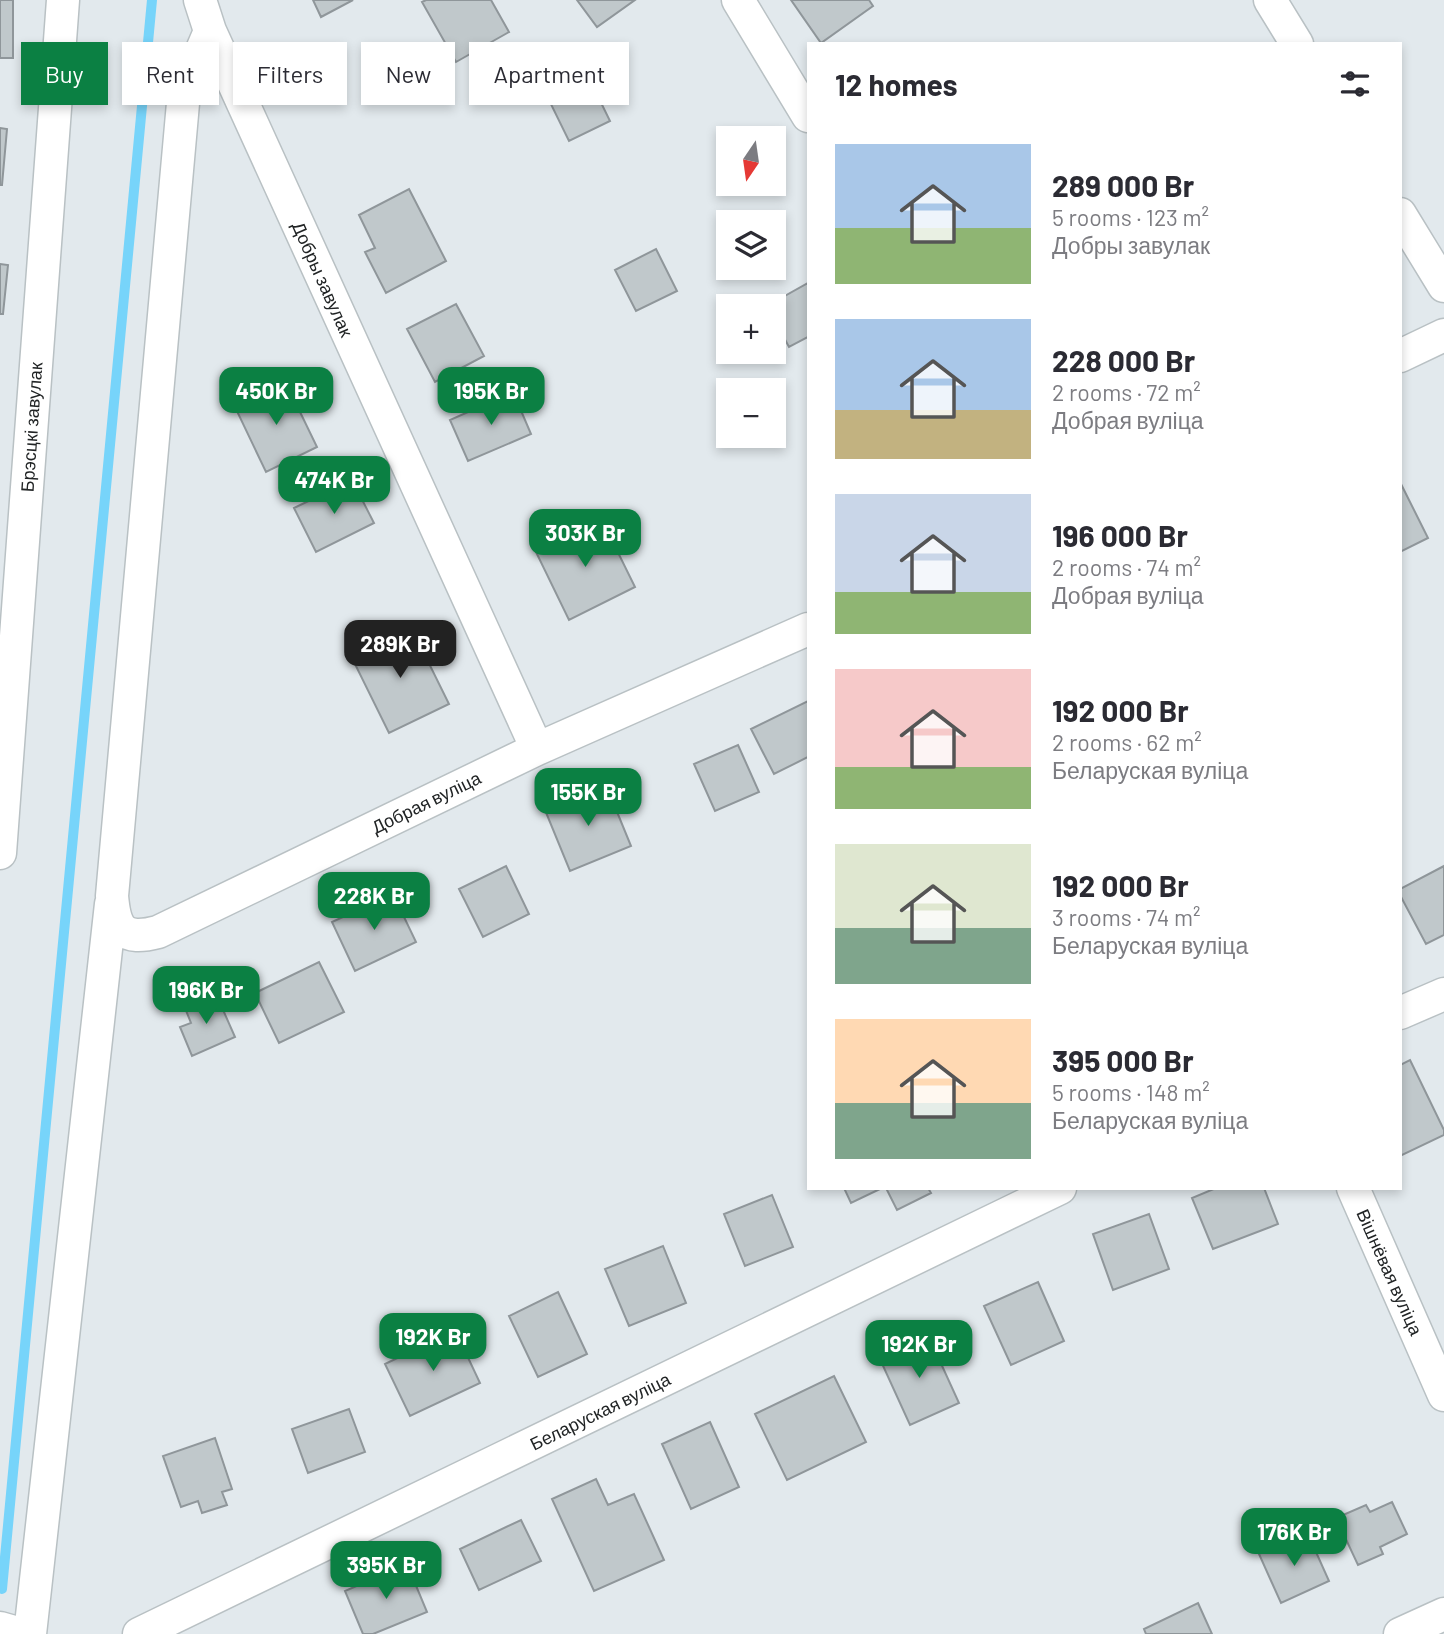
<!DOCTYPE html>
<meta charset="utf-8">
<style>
body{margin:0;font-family:Barlow,sans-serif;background:#f7f7f7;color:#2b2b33;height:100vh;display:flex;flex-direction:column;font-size:26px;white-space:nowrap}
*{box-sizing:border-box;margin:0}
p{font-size:23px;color:#7c7c81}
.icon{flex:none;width:38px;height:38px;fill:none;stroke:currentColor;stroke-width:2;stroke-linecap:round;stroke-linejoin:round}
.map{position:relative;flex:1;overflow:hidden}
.sheet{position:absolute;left:807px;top:42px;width:595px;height:1148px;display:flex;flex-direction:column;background:#fff;border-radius:0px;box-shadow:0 4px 10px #0003}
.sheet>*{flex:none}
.hud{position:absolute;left:21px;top:42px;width:665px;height:63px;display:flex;gap:14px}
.needle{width:46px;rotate:193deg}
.buttons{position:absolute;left:716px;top:126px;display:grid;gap:14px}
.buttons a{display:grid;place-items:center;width:70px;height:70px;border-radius:0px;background:#fff;box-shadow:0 4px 10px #0003;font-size:35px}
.price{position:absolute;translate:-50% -60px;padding:0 16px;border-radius:14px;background:#0b8043;color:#fff;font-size:23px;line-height:46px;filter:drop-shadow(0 2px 4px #0008)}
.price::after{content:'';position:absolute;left:50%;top:42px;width:21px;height:16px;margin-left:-10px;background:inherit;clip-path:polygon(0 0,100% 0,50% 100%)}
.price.active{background:#222;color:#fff}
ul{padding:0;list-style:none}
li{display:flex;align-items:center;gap:21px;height:175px;padding:0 28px}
li span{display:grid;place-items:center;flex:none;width:196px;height:140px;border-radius:0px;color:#555}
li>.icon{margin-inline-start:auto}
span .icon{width:84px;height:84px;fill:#fffc;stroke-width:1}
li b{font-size:30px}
h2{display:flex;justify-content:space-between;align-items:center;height:84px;padding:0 28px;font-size:30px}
.pill{padding:0 24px;border-radius:0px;background:#fff;box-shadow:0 4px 10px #0003;font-size:24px;line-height:63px}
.pill.active{background:#0b8043;color:#fff}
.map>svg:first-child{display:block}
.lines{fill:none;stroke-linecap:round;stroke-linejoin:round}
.stream{stroke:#77d4fa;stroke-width:10}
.building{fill:#c0c8cb;stroke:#8f969a;stroke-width:2}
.minor-casing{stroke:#b9c1c4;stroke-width:35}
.minor{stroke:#fff;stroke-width:32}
.labels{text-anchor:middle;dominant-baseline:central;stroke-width:5;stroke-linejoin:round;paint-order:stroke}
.street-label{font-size:18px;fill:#212425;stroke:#fff}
</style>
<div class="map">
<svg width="1444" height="1634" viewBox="0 0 1444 1634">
<rect width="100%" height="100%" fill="#e2e9ed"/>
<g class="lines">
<path class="stream" d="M2 1589 152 0"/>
</g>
<path class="building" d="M0 0H13V58H0Z
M313 0H353L321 17Z
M426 0H491L509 32 456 62 422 2Z
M577 0H635L597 27Z
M791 0H869L873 6 821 43Z
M586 72 610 121 569 141 545 92Z
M0 128 7 129 2 185H0Z
M409 189 446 261 386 293 365 252 375 248 359 215Z
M656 249 677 291 636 311 615 270Z
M0 264 8 265 3 314H0Z
M808 283V337L789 347 774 319V306H767Z
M456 304 484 356 435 382 407 329Z
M286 383 317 447 266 472 235 407Z
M513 392 531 434 468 461 450 420Z
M352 480 374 523 316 552 294 508Z
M1400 482 1428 538 1400 552Z
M601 518 635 587 569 620 535 550Z
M411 627 449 704 389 733 351 656Z
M808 701V757L774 774 751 729Z
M738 745 759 792 715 811 694 764Z
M606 785 631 846 570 871 545 810Z
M506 866 529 914 483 937 459 889Z
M1444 866V935L1426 944 1400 895V889Z
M393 894 416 942 355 971 332 922Z
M319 962 344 1012 279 1043 255 993Z
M216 994 235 1037 192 1056 180 1027 191 1023 185 1008Z
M1410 1060 1444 1130V1135L1400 1156V1065Z
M844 1188H882L851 1203Z
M886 1188H928L931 1193 897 1210Z
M1216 1188H1264L1278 1224 1213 1249 1192 1198Z
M772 1195 793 1247 745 1266 724 1214Z
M1149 1214 1169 1269 1113 1290 1093 1234Z
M663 1246 686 1303 629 1326 605 1269Z
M1038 1282 1064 1341 1011 1365 984 1306Z
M558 1292 587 1354 538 1377 509 1316Z
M455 1330 480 1383 410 1416 385 1364Z
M928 1335 959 1403 910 1425 879 1357Z
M834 1376 866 1442 787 1480 755 1414Z
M349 1409 365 1452 308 1473 292 1429Z
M710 1422 739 1487 691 1509 662 1444Z
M215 1438 232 1489 222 1492 227 1505 202 1513 198 1501 181 1507 163 1456Z
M596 1479 608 1505 634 1494 664 1560 594 1591 552 1499Z
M1392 1502 1407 1534 1380 1547 1383 1554 1358 1565 1336 1518 1366 1505 1370 1512Z
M521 1520 541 1561 479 1590 460 1549Z
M1307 1532 1329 1581 1281 1603 1259 1554Z
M407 1564 427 1612 373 1634H363L345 1591Z
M1198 1603 1212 1634H1146L1144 1629Z"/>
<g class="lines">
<g class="minor-casing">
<path id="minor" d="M200 0 210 31 537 749
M738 0 808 116
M1270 0 1297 44
M210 31 184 92 112 896C115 930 123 941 158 932L537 749 808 629
M1400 214 1444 286
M1400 356 1444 335
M0 853 63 0
M1400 1013 1444 994
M1353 1188 1444 1395
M0 1628 21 1634
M30 1634 111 904
M139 1634 1060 1188
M1400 1634 1444 1614"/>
</g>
<use href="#minor" class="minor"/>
</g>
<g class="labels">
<g class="street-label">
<text transform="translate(323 279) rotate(66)">Добры завулак</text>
<text transform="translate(31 427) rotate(-86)">Брэсцкі завулак</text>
<text transform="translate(426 802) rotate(-26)">Добрая вуліца</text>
<text transform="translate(1390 1272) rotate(66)">Вішнёвая вуліца</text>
<text transform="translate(600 1411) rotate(-26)">Беларуская вуліца</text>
</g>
</g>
</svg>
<div class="buttons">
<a><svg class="needle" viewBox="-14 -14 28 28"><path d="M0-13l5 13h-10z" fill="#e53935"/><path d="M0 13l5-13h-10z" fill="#7c7c81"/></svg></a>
<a><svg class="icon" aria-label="layers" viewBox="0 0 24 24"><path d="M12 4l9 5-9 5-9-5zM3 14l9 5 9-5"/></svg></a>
<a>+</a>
<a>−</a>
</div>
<b class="price" style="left:276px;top:427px">450K Br</b>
<b class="price" style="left:491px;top:427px">195K Br</b>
<b class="price" style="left:334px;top:516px">474K Br</b>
<b class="price" style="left:585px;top:569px">303K Br</b>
<b class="price active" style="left:400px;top:680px">289K Br</b>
<b class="price" style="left:588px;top:828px">155K Br</b>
<b class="price" style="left:374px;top:932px">228K Br</b>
<b class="price" style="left:206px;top:1026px">196K Br</b>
<b class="price" style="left:433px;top:1373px">192K Br</b>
<b class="price" style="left:919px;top:1380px">192K Br</b>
<b class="price" style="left:1294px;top:1568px">176K Br</b>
<b class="price" style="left:386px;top:1601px">395K Br</b>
<div class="hud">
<a class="pill active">Buy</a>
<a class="pill">Rent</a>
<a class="pill">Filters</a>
<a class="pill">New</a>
<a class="pill">Apartment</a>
</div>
<section class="sheet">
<h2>12 homes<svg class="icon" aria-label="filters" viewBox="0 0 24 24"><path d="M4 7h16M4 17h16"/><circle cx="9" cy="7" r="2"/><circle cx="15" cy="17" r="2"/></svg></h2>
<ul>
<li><span style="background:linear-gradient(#a9c7e8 60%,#8fb573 0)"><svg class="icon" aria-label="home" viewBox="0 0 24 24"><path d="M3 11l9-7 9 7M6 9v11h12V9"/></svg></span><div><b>289 000 Br</b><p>5 rooms · 123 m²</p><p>Добры завулак</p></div></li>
<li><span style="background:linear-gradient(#a9c7e8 65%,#c2b280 0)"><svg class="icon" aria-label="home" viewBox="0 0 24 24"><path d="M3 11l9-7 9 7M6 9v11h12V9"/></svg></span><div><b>228 000 Br</b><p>2 rooms · 72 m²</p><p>Добрая вуліца</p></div></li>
<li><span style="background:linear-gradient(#c9d6e8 70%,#8fb573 0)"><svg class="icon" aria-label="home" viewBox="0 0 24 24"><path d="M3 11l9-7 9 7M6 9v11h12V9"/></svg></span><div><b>196 000 Br</b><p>2 rooms · 74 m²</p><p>Добрая вуліца</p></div></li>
<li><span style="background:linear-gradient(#f6c9c9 70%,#8fb573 0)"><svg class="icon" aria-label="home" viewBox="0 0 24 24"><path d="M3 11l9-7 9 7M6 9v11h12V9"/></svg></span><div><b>192 000 Br</b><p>2 rooms · 62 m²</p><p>Беларуская вуліца</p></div></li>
<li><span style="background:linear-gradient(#dfe7d0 60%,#7fa58c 0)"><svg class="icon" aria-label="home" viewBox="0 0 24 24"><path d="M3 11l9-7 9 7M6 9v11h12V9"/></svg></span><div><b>192 000 Br</b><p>3 rooms · 74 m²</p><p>Беларуская вуліца</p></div></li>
<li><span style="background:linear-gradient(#ffd9b3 60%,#7fa58c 0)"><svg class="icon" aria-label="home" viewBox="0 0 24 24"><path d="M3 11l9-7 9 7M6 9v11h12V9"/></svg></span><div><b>395 000 Br</b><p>5 rooms · 148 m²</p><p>Беларуская вуліца</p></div></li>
</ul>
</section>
</div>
